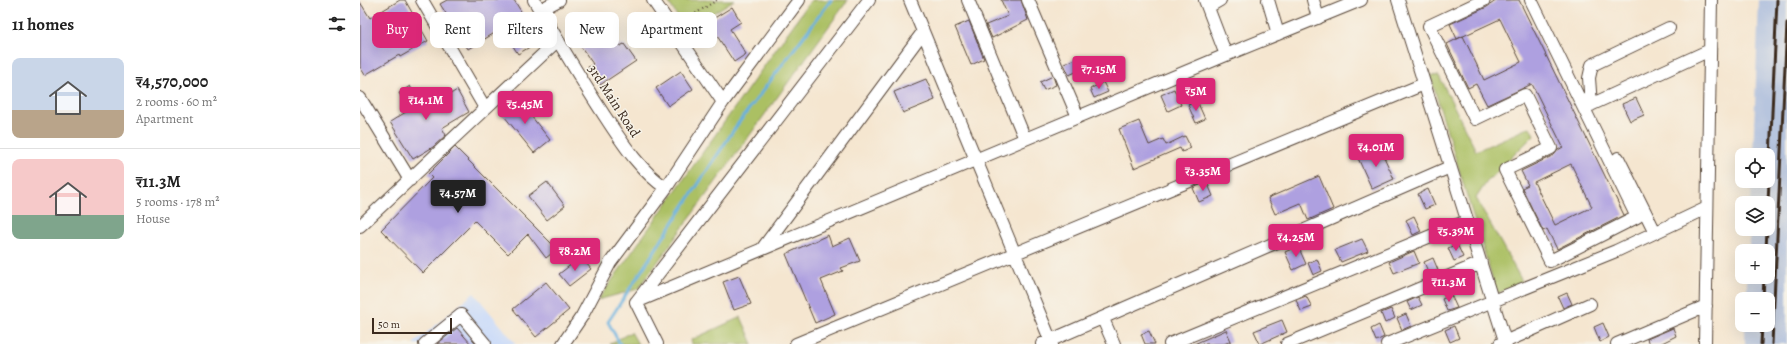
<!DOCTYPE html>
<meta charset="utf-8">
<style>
body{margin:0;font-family:Alegreya,serif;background:#f2f2f2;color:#222;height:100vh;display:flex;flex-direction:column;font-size:15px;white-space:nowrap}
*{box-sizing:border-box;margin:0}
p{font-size:13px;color:#767676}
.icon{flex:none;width:22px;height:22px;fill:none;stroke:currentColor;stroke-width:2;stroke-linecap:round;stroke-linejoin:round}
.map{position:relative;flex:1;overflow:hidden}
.drawer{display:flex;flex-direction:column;background:#fff;width:360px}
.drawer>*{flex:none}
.hud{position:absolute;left:12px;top:12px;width:380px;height:36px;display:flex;gap:8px}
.controls{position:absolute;left:1375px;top:148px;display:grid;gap:8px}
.controls a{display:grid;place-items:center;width:40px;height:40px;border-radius:8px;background:#fff;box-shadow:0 4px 16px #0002;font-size:20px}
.scale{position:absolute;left:12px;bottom:10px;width:80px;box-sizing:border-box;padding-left:4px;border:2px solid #3b2a1e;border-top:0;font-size:11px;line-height:14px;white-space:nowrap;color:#3b2a1e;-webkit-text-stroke:3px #f7f3e8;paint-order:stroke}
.price{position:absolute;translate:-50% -34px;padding:0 9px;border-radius:4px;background:#db2777;color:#fff;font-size:13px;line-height:26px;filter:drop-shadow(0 1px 2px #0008)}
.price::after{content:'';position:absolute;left:50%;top:24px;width:12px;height:9px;margin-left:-6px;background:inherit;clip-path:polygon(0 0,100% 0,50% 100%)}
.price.on{background:#222;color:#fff}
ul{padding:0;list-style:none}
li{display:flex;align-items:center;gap:12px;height:100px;padding:0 12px}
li+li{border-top:1px solid #e0e0e0}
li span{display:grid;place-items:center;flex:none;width:112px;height:80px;border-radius:8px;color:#555}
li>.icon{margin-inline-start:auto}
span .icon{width:48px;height:48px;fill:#fffc;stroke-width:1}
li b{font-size:17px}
h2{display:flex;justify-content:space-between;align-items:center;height:48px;padding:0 12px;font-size:17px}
.chip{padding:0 14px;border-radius:8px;background:#fff;box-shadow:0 4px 16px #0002;font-size:14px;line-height:36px}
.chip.on{background:#db2777;color:#fff}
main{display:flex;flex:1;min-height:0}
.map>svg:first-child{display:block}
.built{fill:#cbdbf9}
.industrial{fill:#b7c5de}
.green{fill:#abc064;stroke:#737541}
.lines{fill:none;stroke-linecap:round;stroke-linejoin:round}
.stream{stroke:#67b1df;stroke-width:3}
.building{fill:#aea0e0;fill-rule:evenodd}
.minor-casing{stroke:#574639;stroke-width:14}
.path{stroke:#574639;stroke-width:2;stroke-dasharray:1 3;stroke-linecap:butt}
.minor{stroke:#fff;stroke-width:12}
.rail{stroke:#3b2a1e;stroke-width:3}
.labels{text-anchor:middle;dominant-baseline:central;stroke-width:3;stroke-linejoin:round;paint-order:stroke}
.street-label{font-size:14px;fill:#3b2a1e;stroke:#f7f3e8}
</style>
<main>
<section class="drawer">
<h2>11 homes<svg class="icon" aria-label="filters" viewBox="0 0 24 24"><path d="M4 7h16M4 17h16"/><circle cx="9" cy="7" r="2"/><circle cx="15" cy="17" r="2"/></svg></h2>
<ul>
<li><span style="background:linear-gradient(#c9d6e8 65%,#b9a48a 0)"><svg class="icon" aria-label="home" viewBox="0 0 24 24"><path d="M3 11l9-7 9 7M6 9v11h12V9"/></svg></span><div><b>₹4,570,000</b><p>2 rooms · 60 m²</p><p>Apartment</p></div></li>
<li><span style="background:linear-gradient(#f6c9c9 70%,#7fa58c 0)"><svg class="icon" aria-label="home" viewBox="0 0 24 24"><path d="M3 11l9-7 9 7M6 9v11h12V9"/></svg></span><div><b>₹11.3M</b><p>5 rooms · 178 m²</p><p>House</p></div></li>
</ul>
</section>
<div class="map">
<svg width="1427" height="344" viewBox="0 0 1427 344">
<rect width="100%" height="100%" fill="#f7f3e8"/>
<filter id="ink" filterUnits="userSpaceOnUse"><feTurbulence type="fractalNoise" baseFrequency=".025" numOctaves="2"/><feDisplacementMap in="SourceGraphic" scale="8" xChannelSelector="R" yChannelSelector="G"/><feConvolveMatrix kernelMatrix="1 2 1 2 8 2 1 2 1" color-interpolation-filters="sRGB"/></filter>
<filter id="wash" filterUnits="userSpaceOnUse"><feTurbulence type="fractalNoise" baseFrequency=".012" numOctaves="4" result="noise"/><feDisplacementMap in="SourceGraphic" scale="16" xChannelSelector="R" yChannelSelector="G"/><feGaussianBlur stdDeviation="0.9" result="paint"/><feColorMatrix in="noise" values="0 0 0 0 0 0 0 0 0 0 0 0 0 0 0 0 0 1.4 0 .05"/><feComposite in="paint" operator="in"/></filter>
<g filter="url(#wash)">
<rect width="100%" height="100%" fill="#f5e6d0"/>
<path class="built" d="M114 293 156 344H53Z"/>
<path class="industrial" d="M1399 0H1427V344H1385V325H1408V299H1387V277H1408V251H1389L1390 229H1408V203H1391L1392 181H1408V155H1393Z"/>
<path class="green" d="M307 0H374L326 30Z
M451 0H488L278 289 238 300Z
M1070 75 1079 76 1116 151 1170 127 1174 135 1126 183 1116 198 1162 281 1137 294Z
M381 317 393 344H332L331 340Z
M271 332 278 344H250Z"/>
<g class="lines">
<path class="stream" d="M260 344 248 322 377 125 471 0"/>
</g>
<g id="blocks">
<path class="building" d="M40 0H45L68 41 40 57 39 55 5 75 0 67V2L10 18Z
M87 0H154L167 21 170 18 183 39 158 54 143 30 139 32 138 31 108 49 80 4Z
M641 0H661L668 20 632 38 626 25 648 16Z
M1137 0H1159L1264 215 1197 249 1187 229 1183 231 1162 188 1168 185 1161 171 1194 155 1198 150 1203 147 1172 84 1127 105 1116 84 1108 88 1087 44 1103 36 1124 80 1161 62 1140 19 1097 39 1090 24 1127 7ZM1211 164 1232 207 1195 225 1174 182Z
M372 7 381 22 370 29 386 54 374 62 348 22Z
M609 21 624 59 611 65 595 27Z
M244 23 260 46 264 44 276 61 240 85 228 67 233 64 217 41Z
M718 58 723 69 709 75 704 64Z
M321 71 333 89 308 106 296 88Z
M693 76 696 85 684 90 680 82Z
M566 79 575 100 543 113 534 92Z
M743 82 748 92 734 98 730 89Z
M50 86 60 104 62 103 66 109 97 90 109 112 82 128 86 135 73 147 53 159 30 122 49 110 39 93Z
M814 89 821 105 808 111 801 95Z
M157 98 190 140 174 153 140 111Z
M1276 98 1284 115 1270 121 1262 104Z
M837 101 845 119 836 123 828 105Z
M779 121 789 145 803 139 806 145 825 136 831 148 822 152 820 148 774 168 759 129Z
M1019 146 1034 179 1012 189 997 156Z
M95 147 197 249 186 258 168 234 148 254 115 221 63 273 21 230 72 178 68 174Z
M959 176 973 209 948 220 941 203 915 214 908 198Z
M187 182 205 206 187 220 168 196Z
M847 182 853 196 839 202 833 188Z
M1068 189 1075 205 1065 209 1058 194Z
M1054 216 1061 231 1053 235 1046 220Z
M468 235 472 246 490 238 500 261 481 268 483 271 461 280 475 314 455 323 426 254Z
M1002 239 1008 251 981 262 975 250Z
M1097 244 1103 257 1094 261 1088 248Z
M938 246 946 264 933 270 925 252Z
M1054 251 1059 263 1034 273 1029 262Z
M221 257 231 269 209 286 199 274Z
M1073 258 1078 270 1069 274 1064 262Z
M957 259 962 271 953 275 948 263Z
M379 276 391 304 374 310 363 282Z
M186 282 209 310 176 337 153 309Z
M1207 293 1212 304 1203 308 1198 297Z
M1091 295 1097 308 1087 311 1082 299Z
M946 296 952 307 941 311 936 300Z
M1058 297 1062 305 1051 310 1047 302Z
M1031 309 1035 318 1025 323 1021 313Z
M1046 314 1051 326 1042 330 1037 318Z
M922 320 927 332 900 344 894 331Z
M1243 323 1249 337 1240 342 1234 327Z
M1019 325 1024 337 1016 341 1011 329Z
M1094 326 1099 338 1090 342 1085 330Z
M97 328 111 344H77Z
M1313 328 1316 336 1300 344H1289L1287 339Z
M866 330 871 341 864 344H834Z
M789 331 795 344H785L781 334Z"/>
</g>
</g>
<g filter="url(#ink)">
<use href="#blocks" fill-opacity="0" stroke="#574639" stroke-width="1"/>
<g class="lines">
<g class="minor-casing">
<path id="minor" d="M62 0 125 108
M174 0C197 39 219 77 244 115 262 142 279 170 306 188
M293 0 363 102
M550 0 692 344
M608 0 665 139
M668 0 718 117
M845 0 866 55
M908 0 918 34
M953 0 958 18
M1038 0 1146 344
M1124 0 1069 26 1115 119 1165 95 1191 148 1145 170 1190 261 1277 217 1171 0
M848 7 860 0
M180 10 199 0
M0 98 50 180
M1231 105 1229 78 1232 65 1309 28
M1224 108 1350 50
M1258 158 1295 232
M0 226 197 41
M402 249 563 32
M277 301 509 0
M276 302 866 55 1001 0
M276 302 297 344
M743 319 754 344
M65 344 101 315 125 344
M203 344 222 316 250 263 306 188 363 102 439 0
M436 344 1064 84
M682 344 1090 167
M810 344 1107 221
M927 344 1121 263
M1027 344 1256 251 1347 208
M1140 344 1230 304
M1257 344 1346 306
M1345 344 1351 0"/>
</g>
<path class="path" d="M322 22 357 0"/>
<use href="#minor" class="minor"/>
<path class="rail" d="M1408 203 1417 0
M1406 251 1407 229
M1403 299 1404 277
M1401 344 1402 325
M1412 344 1427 23"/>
</g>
</g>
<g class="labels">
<g class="street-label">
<text transform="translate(254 101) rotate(57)">3rd Main Road</text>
</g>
</g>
</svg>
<div class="controls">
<a><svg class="icon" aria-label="locate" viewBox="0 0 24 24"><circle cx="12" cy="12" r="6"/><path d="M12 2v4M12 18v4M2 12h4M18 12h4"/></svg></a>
<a><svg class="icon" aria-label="layers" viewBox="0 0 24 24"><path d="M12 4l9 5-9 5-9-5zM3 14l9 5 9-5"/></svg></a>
<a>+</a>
<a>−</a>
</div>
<div class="scale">50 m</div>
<b class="price" style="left:739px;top:90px">₹7.15M</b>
<b class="price" style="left:836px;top:112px">₹5M</b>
<b class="price" style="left:66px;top:121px">₹14.1M</b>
<b class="price" style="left:165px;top:125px">₹5.45M</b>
<b class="price" style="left:1016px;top:168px">₹4.01M</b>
<b class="price" style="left:843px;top:192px">₹3.35M</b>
<b class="price on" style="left:98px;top:214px">₹4.57M</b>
<b class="price" style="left:1096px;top:252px">₹5.39M</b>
<b class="price" style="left:936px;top:258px">₹4.25M</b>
<b class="price" style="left:215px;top:272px">₹8.2M</b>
<b class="price" style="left:1089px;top:303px">₹11.3M</b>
<div class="hud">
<a class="chip on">Buy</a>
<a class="chip">Rent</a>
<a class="chip">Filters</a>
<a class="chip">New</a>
<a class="chip">Apartment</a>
</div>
</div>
</main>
